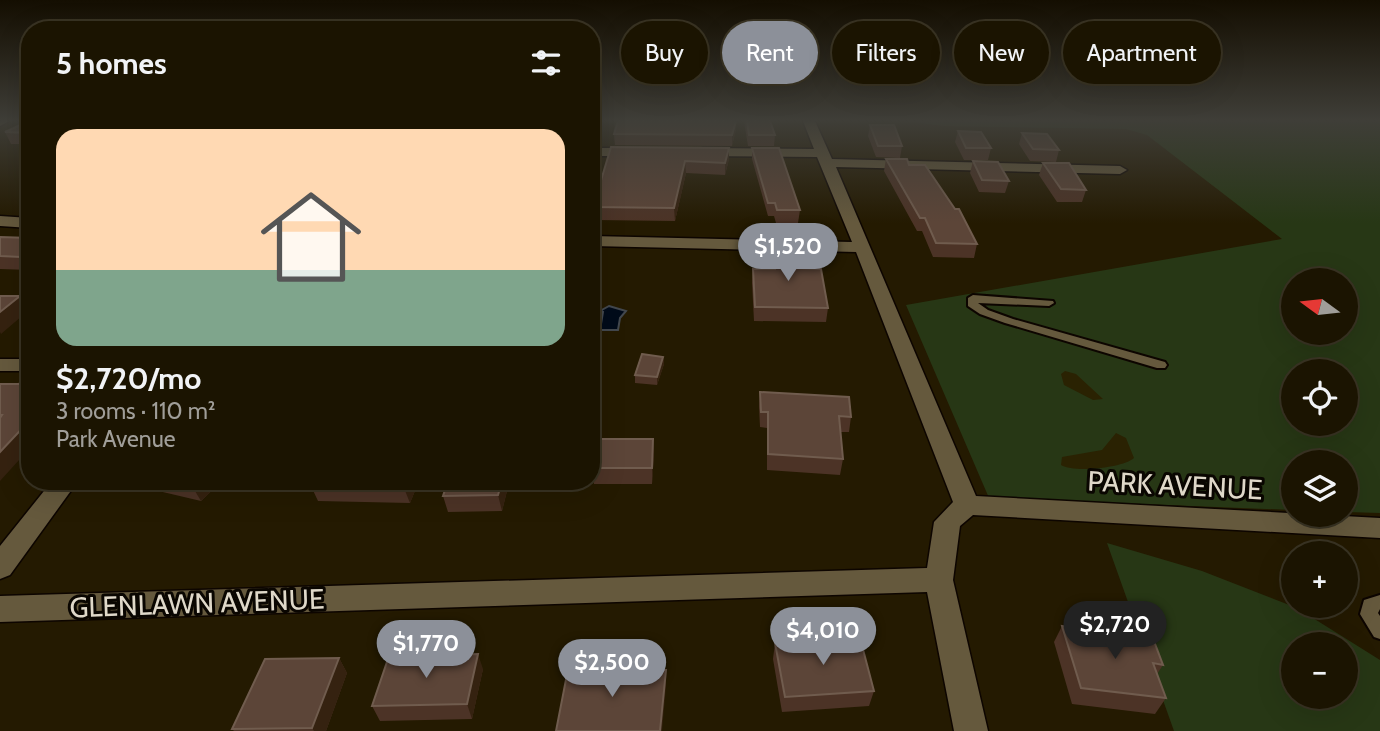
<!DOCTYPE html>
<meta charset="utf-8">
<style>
body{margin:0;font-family:Cabin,sans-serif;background:#241d0b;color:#f1f3f6;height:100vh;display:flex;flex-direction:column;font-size:26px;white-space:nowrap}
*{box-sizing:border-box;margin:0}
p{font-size:23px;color:#a09e99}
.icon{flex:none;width:38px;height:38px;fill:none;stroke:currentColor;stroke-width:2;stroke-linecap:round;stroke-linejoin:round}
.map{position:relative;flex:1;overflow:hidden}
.side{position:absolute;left:21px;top:21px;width:579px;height:469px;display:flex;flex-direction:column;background:#1b1401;border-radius:28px;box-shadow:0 7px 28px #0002,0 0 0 2px #393323}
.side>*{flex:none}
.top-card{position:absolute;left:621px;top:21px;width:653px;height:63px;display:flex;gap:14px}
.needle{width:46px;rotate:285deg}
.fabs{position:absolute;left:1281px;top:268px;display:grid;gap:14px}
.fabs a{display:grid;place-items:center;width:77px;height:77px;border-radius:50%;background:#1b1401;box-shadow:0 7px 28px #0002,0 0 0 2px #393323;font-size:35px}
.price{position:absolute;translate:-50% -60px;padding:0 16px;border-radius:24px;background:#8c9099;color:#fff;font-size:23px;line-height:46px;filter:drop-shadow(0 2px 4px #0008)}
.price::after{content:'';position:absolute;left:50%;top:42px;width:21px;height:16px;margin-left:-10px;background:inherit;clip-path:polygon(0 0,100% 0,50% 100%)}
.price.current{background:#222;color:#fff}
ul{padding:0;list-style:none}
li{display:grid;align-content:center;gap:14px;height:371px;padding:0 35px}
li span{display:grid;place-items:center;height:217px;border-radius:21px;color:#555}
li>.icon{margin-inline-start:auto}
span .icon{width:126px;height:126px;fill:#fffc;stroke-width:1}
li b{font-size:30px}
h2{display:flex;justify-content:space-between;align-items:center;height:84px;padding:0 35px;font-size:30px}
.pill{padding:0 24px;border-radius:32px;background:#1b1401;box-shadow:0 7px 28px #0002,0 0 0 2px #393323;font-size:24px;line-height:63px}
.pill.current{background:#8c9099;color:#fff}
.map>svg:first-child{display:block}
.green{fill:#273715;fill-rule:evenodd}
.sand{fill:#2a2202}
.water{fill:#000b1a;stroke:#43484e;stroke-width:2}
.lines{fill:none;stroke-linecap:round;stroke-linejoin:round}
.lane-casing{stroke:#0d0500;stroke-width:4}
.street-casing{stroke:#0d0500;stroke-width:3}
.lane{fill:#65593d;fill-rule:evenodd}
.street{fill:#65593d;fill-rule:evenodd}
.wall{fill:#4c3326}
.shaded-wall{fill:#352210}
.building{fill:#5c4538;stroke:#705c4e;stroke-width:2}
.labels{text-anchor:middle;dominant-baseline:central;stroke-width:6;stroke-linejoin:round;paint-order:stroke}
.near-street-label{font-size:28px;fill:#dfd8c9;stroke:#0a0601}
</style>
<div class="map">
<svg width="1380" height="731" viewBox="0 0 1380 731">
<rect width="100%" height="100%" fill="#241a01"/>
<path class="green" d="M903 121H1380V513L1346 512V462H1293V510L989 498 906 305 1282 239 1147 135 1126 129 945 126ZM1293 280H1346V332H1293ZM1293 371H1346V424H1293Z
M1107 543 1202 571 1297 608 1380 660V731H1174ZM1293 644H1346V696H1293Z"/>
<path class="sand" d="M1065 371 1076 374 1103 399 1093 400 1064 385 1061 374Z
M1116 433 1126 438 1134 458C1123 468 1074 473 1061 465L1062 457 1102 450Z"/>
<path class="water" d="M609 306 626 311 620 318 618 330H600L603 312 600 311Z"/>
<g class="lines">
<g class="lane-casing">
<path id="lane" d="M973 295 1053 301 1054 303 1049 306 978 303 988 310 1013 319 1165 362 1167 365 1165 368H1157L1005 323 980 314 968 306V298Z
M1380 595V609L1378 613 1380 616V639L1374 637 1360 614 1364 600Z"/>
</g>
<g class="street-casing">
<path id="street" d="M0 121H9L0 126Z
M803 121H815L832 159 1120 166 1127 170 1120 174 836 167 976 496 1380 518V538L973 515 960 526 953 580 988 731H954L927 592 0 622V596L927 568 934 522 953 502 856 252 592 246V236L852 242 817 157 702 156 695 152 702 148 814 149Z
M592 148H638L645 152 638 156H592Z
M0 216 30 218V228L0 226Z
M0 359H30V371H0Z
M52 481H78L10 575 0 579V546Z"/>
</g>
<use href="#lane" class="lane"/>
<use href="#street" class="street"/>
</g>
<path class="wall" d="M30 121V144H11L5 132Z
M744 121H770L775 135 774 146H748Z
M870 125 902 146 900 158 876 157 868 136Z
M736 129 732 146 615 145 614 134Z
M958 131 991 148 988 160H964L955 142Z
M1022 133 1059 150 1056 162 1030 161 1019 144Z
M611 147 729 159 725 175 686 173 675 221 595 220 593 207Z
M752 148 800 210 798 223H776L774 216H768L752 159Z
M886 159 909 165 977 244 974 258 933 257 922 231H917L884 171Z
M973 161 1009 181 1005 193 979 192 970 173Z
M1043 163 1086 190 1082 202H1057L1039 175Z
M0 237 30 238V270L0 269Z
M772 239 793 268 828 308 826 322 754 321 752 283 753 269H773L771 253Z
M663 357 664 364 657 385 635 383V375Z
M760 392 851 417 849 432H840L843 459 840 475 767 470V428L760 427 759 407Z
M653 439 654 454 652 484H594L592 468Z
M145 481H222L201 501 150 489Z
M419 481 410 503 318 501 311 486Z
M448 481H549L548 486 508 487 502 511 448 512 443 496Z
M1062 626 1163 665 1157 674 1166 698 1155 714 1072 704 1054 642Z
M775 643 874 691 869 706 782 712 773 659Z
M339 658 347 673 326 731H234L232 729Z
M483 669 472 719 380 721 372 706Z"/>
<path class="shaded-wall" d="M736 121V129L732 146V135Z
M729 148V159L725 175V163Z
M685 161 686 173 675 221 674 208Z
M30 251V270H29L21 257Z
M20 296 29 310 1 334 0 332V312Z
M663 357 664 364 657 385V377Z
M30 420V448L0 481V452Z
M653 439 654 454 652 484V468Z
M196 481H222L201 501 192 486Z
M407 481H419L410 503 404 488Z
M502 481H507L508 487 502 511 498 495Z
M478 654 483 669 472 719 467 704Z
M339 658 347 673 326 731H314L312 728Z
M666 670V686L662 731H660Z"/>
<path class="building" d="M29 121 30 133 5 132Z
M618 121H736L732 135 614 134Z
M747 121H770L775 135H749Z
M870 125H894L902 146H878Z
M958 131 981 132 991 148H966Z
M1022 133 1047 134 1059 150 1033 149Z
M611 147 729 148 725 163 685 161 674 208 593 207Z
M752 148H779L800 210H777L775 203H768Z
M886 159H907L909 165H925L955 209H959L977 244 936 243 925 218H920Z
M973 161 998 162 1009 181 982 180Z
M1043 163H1069L1086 190 1061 189Z
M0 237 30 238V251L21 257 0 256Z
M772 239 789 240 793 268 821 269 828 308 755 307 753 269H775Z
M0 296H20L0 312Z
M642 354 663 357 657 377 635 375Z
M22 380H30V420L0 452V418L2 415H0V384H19Z
M760 392 849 397 851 417 839 416 843 459 768 454V412H761Z
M596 439H653L652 468H592Z
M173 481H196L192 486Z
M314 481H407L404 488 311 486Z
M448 481H502L498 495 443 496Z
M1062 626 1152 636 1163 665 1153 663 1166 698 1081 688Z
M860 638 874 691 785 697 775 643Z
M478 654 467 704 372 706 389 656Z
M339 658 312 728 232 729 265 659Z
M569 664 666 670 660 731H556Z"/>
<linearGradient id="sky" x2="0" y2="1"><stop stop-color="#140e01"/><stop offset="0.54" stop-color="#3f3e38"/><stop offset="1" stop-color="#3f3e38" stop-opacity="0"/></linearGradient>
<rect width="1380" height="223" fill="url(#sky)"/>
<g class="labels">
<g class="near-street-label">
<text transform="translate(1175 485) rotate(3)">PARK AVENUE</text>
<text transform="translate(197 603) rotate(-2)">GLENLAWN AVENUE</text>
</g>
</g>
</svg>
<div class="fabs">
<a><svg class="needle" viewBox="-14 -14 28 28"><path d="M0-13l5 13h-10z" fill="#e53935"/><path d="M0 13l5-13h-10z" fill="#a09e99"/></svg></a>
<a><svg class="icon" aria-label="locate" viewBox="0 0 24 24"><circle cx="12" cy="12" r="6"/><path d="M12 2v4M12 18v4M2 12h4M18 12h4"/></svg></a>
<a><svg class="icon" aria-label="layers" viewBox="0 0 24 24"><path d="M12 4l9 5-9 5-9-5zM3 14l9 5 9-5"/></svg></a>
<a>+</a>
<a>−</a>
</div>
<b class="price" style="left:788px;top:283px">$1,520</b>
<b class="price current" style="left:1115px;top:661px">$2,720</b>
<b class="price" style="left:823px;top:667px">$4,010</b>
<b class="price" style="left:426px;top:680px">$1,770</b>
<b class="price" style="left:612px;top:699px">$2,500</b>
<div class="top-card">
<a class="pill">Buy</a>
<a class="pill current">Rent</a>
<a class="pill">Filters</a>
<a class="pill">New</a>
<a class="pill">Apartment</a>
</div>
<section class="side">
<h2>5 homes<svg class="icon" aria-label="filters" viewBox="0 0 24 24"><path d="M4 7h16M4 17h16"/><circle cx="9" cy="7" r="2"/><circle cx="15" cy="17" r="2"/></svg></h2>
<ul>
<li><span style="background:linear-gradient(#ffd9b3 65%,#7fa58c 0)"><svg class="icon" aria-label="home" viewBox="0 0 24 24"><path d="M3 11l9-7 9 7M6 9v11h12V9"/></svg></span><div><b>$2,720/mo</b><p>3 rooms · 110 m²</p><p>Park Avenue</p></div></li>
</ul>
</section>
</div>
